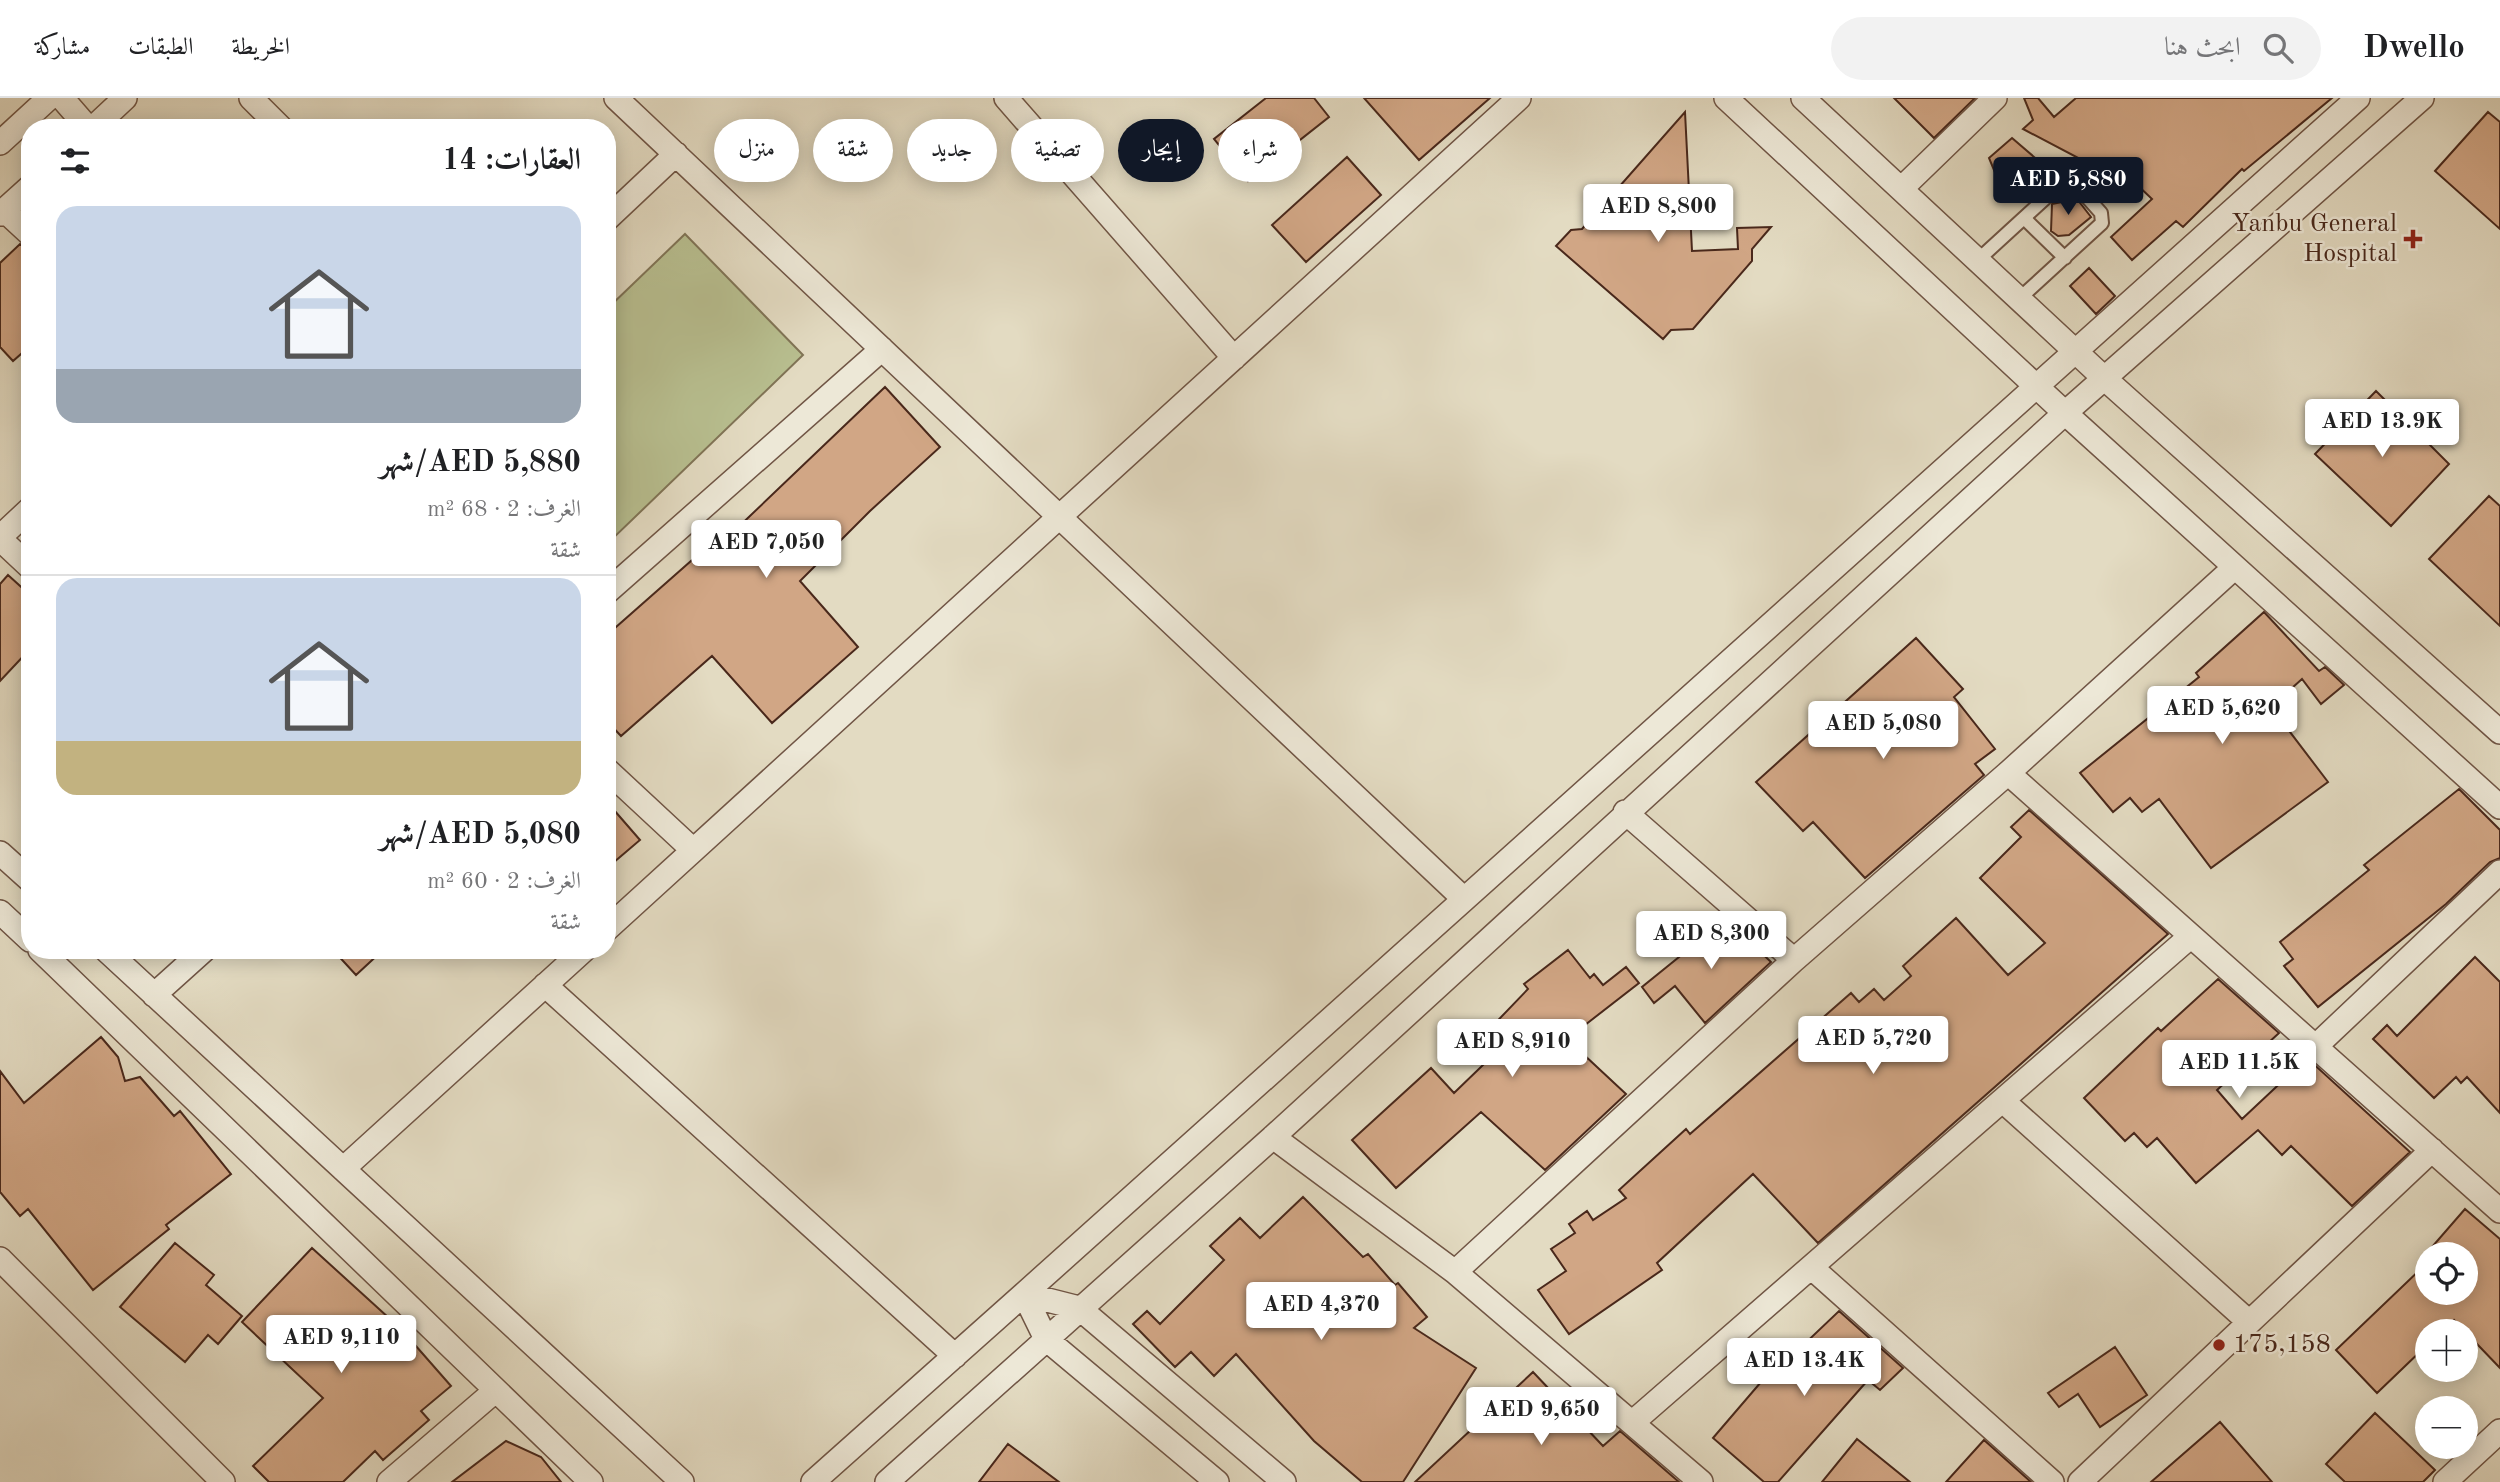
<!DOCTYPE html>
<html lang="ar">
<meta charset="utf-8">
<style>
body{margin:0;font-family:"Old Standard TT",Amiri,serif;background:#f2f2f2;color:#202124;direction:rtl;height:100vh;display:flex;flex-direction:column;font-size:26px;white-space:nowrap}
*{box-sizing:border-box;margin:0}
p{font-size:23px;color:#757577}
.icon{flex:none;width:38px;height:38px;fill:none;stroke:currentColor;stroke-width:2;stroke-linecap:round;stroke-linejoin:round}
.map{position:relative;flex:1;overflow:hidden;direction:ltr}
.details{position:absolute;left:21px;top:21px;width:595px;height:840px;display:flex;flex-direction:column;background:#fff;border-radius:28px;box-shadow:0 4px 18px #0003;direction:rtl}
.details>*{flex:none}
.top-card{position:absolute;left:637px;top:21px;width:665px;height:63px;direction:rtl;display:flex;gap:14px}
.buttons{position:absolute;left:2415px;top:1144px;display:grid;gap:14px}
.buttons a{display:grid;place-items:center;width:63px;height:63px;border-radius:50%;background:#fff;box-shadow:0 4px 18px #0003;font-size:35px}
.price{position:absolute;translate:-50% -60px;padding:0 16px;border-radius:7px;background:#fff;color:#222;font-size:23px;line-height:46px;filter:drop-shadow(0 2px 4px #0008)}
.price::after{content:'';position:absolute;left:50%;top:42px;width:21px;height:16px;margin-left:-10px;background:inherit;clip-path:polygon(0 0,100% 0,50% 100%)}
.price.on{background:#111827;color:#fff}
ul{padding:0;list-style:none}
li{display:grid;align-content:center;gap:14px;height:371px;padding:0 35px}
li+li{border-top:2px solid #e0e0e0}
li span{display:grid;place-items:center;height:217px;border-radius:21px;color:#555}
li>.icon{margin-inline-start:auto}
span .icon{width:126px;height:126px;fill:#fffc;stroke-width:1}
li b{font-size:30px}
h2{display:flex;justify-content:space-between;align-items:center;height:84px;padding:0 35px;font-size:30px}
.chip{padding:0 24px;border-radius:32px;background:#fff;box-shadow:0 4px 18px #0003;font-size:24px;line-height:63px}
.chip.on{background:#111827;color:#fff}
header{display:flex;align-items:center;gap:42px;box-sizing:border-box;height:98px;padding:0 35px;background:#fff;border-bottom:2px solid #e0e0e0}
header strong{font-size:33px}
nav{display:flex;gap:38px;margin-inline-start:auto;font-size:24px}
.search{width:490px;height:63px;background:#f2f2f2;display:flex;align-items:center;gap:18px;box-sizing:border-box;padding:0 24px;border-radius:38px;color:#757577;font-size:26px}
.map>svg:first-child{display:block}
.green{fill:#b8bf90;stroke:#807456;stroke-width:2}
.building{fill:#d1a685;stroke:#49281b;stroke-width:2}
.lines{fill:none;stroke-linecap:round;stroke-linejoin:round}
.lane-casing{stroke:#705545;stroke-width:16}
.street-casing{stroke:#705545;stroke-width:26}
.lane{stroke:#ede8d7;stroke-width:12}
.street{stroke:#ede8d7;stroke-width:23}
.poi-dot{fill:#8f2418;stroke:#ede8d7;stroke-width:2.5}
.labels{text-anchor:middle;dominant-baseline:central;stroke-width:5;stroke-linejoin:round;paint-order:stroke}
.poi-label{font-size:26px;fill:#49281b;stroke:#ede8d7;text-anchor:end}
</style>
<header>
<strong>Dwello</strong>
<div class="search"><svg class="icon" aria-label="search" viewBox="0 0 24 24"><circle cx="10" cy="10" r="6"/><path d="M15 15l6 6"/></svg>ابحث هنا</div>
<nav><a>الخريطة</a><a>الطبقات</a><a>مشاركة</a></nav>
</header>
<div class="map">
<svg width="2500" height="1384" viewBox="0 0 2500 1384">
<rect width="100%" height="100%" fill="#e3dbc2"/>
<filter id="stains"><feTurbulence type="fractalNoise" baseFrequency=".00286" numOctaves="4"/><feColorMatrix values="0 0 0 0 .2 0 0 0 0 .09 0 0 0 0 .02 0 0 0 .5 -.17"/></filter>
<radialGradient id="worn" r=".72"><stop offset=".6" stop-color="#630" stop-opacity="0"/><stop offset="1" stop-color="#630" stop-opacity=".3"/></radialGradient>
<path class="green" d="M685 136 803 257 607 446V211Z"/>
<path class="building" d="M1266 0H1314L1329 19 1248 83 1214 41Z
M1364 0H1490L1419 62Z
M1894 0H1975L1934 40Z
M2024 0H2038L2054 19 2076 0H2332L2244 73 2242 71 2183 129 2176 123 2132 162 2111 139 2152 101 2112 63 2101 72 2023 31 2033 22Z
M1685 14 1692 153 1738 151 1737 130 1771 129 1752 151V163L1693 231 1671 232 1663 241 1556 148 1571 132 1582 131Z
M2488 14 2500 24V131L2435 73Z
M2012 40 2055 77 2008 97 2001 89 1989 60Z
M1347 59 1381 97 1306 164 1272 127Z
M2077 101 2091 119 2069 137 2058 138 2051 133 2052 106Z
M20 146 30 154V248L13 263 0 249V165Z
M2089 170 2115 198 2096 216 2070 188Z
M885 289 940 349 870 413 800 483 858 549 772 625 712 558 621 638 607 623V537L725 433 729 438Z
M2376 293 2449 366 2391 428 2315 356Z
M2489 398 2500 408V528L2429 461Z
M8 477 30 497V551L0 583V486Z
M2264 514 2319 573 2325 569 2344 587 2321 606 2302 581 2271 609 2328 684 2211 770 2159 701 2142 714 2130 700 2113 714 2080 675 2199 579 2196 575Z
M1916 540 1963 591 1954 599 1995 651 1975 666 1984 677 1865 780 1813 724 1803 733 1756 684Z
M2459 691 2500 732V760L2490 764 2446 806 2318 909 2284 868 2293 861 2280 844 2369 772 2364 767Z
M607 704 640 742 607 770Z
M2029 712 2168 836 1818 1145 1753 1076 1657 1165 1662 1172 1569 1236 1538 1192 1566 1173 1551 1151 1575 1135 1569 1126 1587 1113 1593 1122 1626 1100 1619 1092 1686 1031 1690 1036 1851 895 1859 904 1874 891 1884 902 1911 878 1903 868 1956 820 2008 877 2045 845 1980 780 2021 739 2011 729Z
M1726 821 1771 864 1705 925 1675 888 1654 905 1642 889Z
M333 852H383L356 877Z
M1568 852 1590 880 1594 876 1603 887 1626 869 1639 885 1567 941 1626 996 1545 1072 1481 1014 1396 1090 1352 1042 1431 970 1454 995 1483 967 1473 957 1486 944 1481 940 1528 891 1524 886Z
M2475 859 2500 884V1015L2467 979 2461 985 2456 979 2434 1000 2373 941 2387 927 2397 938Z
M2218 881 2279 935 2217 992 2242 1021 2307 960 2410 1054 2352 1108 2291 1048 2282 1057 2258 1032 2196 1085 2157 1040 2147 1049 2134 1035 2125 1043 2084 1000 2158 930 2161 933Z
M101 939 118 959 125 983 140 979 174 1018 180 1013 231 1076 166 1127 169 1131 93 1192 28 1111 20 1118 0 1094V973L24 1005Z
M1303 1099 1363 1159 1368 1156 1395 1187 1398 1185 1427 1219 1414 1230 1476 1270 1403 1384H1362L1314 1343 1236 1256 1214 1278 1191 1254 1175 1269 1133 1226 1147 1213 1160 1226 1224 1162 1210 1148 1240 1120 1260 1140Z
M2465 1111 2500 1141V1270L2454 1222 2441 1234H2427V1247L2377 1295 2336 1252 2427 1165V1195H2466V1157H2425Z
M175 1145 214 1177 206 1187 242 1218 218 1246 208 1237 185 1264 120 1209Z
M312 1150 401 1231 451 1288 421 1313 429 1322 383 1362 375 1353 343 1384H269L253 1368 323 1300 242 1224Z
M1839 1213 1903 1270 1880 1292 1868 1282 1778 1384H1764L1713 1340 1773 1270 1776 1273Z
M2115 1249 2147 1297 2100 1329 2078 1296 2059 1309 2048 1295Z
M1533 1274 1603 1348 1620 1333 1679 1384H1415Z
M2375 1315 2435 1372 2423 1384H2345L2326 1366Z
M2220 1324 2272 1384H2151Z
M1857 1341 1910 1384H1822Z
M1984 1342 2031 1384H1946Z
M506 1343 541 1359 561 1384H452Z
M1008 1346 1059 1384H979Z"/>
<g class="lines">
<g class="lane-casing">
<path id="lane" d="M2024 120 2065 160
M1978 162 2052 94 2077 88 2101 115 2102 125 2019 201"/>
</g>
<g class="street-casing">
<path id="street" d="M62 0 88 30
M251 0 281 30
M616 0 1464 801
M1006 0 1234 260
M1726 0 2065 315 2422 0
M1803 0 2104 280 2500 634
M93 30 125 0
M0 45 49 0
M1901 91 1995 0
M4 112 30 136
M0 116 30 89
M607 121 676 56
M0 439 30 411
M0 441 30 469
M607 494 882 251
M607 672 693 752
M2008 675 2500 1113
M1625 714 1794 862
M0 755 30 782
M0 814 30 842
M607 831 1519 0
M40 852 591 1384
M106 852 682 1384
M545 887 955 1258
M154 897 204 852
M2315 949 2500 774
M2003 1003 2249 1224
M1273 1039 1455 1174 1701 1384
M343 1071 584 852
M0 1161 223 1384
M1812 1170 2052 1384
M1455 1174 1794 862 2008 675 2235 469
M1633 1324 2191 838
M389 1384 495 1293
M813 1384 1024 1196 1079 1210 1284 1384
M887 1384 1273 1039 2065 315 2500 709
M1217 1384 1046 1241 1024 1196 2358 0
M2080 1384 2432 1052
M2445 1384 2500 1333"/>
</g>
<use href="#lane" class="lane"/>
<use href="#street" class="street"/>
</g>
<g class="poi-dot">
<path d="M2409.5 130.5h7v7h7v7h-7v7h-7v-7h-7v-7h7z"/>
<circle cx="2219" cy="1247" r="7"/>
</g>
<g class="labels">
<g class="poi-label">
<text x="2397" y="126">Yanbu General<tspan x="2397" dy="30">Hospital</tspan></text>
<text x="2233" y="1247" text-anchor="start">175,158</text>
</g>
</g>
<rect width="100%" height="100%" filter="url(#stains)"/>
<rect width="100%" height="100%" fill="url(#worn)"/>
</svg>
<div class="buttons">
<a><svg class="icon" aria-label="locate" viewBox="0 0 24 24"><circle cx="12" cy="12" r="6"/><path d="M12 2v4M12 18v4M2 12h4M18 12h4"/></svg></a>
<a>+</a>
<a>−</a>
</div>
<b class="price on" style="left:2068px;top:119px">AED 5,880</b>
<b class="price" style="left:1658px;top:146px">AED 8,800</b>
<b class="price" style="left:2382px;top:361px">AED 13.9K</b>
<b class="price" style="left:766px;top:482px">AED 7,050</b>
<b class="price" style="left:2222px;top:648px">AED 5,620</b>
<b class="price" style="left:1883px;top:663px">AED 5,080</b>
<b class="price" style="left:1711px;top:873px">AED 8,300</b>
<b class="price" style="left:1873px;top:978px">AED 5,720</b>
<b class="price" style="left:1512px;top:981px">AED 8,910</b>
<b class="price" style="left:2239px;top:1002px">AED 11.5K</b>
<b class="price" style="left:1321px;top:1244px">AED 4,370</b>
<b class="price" style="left:341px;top:1277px">AED 9,110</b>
<b class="price" style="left:1804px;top:1300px">AED 13.4K</b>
<b class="price" style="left:1541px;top:1349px">AED 9,650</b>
<div class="top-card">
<a class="chip">شراء</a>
<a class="chip on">إيجار</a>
<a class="chip">تصفية</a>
<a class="chip">جديد</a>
<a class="chip">شقة</a>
<a class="chip">منزل</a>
</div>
<section class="details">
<h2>العقارات: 14<svg class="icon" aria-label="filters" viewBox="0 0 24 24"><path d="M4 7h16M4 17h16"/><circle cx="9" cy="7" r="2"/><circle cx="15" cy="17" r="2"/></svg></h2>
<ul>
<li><span style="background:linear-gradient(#c9d6e8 75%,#9aa5b1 0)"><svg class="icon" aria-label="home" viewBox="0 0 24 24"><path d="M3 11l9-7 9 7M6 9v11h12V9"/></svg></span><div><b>AED 5,880/شهر</b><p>الغرف: 2 · 68 m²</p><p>شقة</p></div></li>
<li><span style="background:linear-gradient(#c9d6e8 75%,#c2b280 0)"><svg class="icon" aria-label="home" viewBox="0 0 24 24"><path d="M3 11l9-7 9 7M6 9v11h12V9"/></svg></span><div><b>AED 5,080/شهر</b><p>الغرف: 2 · 60 m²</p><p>شقة</p></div></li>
</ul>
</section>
</div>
